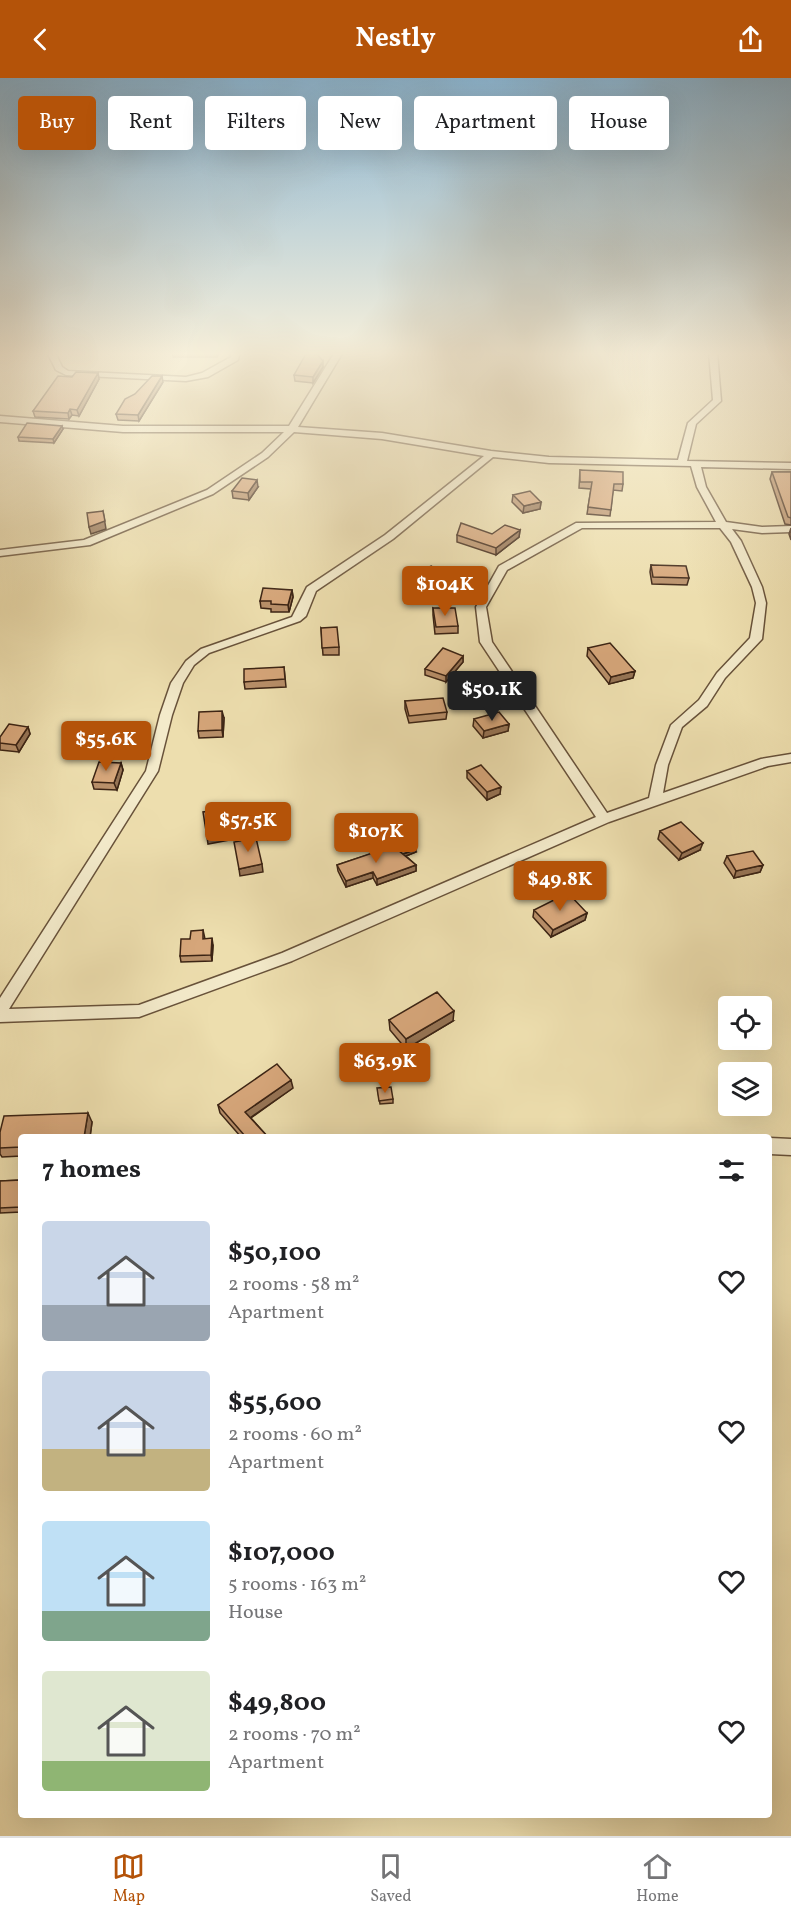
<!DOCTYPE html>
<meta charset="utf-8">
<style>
body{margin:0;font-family:Vollkorn,serif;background:#f6f6f6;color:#202124;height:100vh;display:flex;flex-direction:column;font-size:22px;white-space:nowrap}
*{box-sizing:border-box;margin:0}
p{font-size:20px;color:#757577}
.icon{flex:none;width:33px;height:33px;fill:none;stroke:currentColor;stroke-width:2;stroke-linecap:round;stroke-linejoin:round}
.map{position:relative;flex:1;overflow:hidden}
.panel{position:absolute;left:18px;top:1056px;width:754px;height:684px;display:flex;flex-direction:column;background:#fff;border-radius:6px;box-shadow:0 6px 24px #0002}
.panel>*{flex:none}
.hud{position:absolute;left:18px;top:18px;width:756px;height:54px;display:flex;gap:12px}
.controls{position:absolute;left:718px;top:918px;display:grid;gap:12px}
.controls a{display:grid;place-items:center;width:54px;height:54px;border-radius:6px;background:#fff;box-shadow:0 6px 24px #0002;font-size:30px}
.price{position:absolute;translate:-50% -51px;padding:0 14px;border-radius:6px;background:#b45309;color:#fff;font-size:20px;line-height:39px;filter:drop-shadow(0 2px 3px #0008)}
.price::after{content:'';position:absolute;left:50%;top:36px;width:18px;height:14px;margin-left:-9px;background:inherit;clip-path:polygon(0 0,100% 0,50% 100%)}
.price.on{background:#222;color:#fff}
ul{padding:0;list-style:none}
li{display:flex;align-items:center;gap:18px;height:150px;padding:0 24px}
li span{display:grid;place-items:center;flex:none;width:168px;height:120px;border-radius:6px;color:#555}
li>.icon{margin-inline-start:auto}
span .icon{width:72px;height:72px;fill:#fffc;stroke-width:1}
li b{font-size:26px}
h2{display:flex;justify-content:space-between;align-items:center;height:72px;padding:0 24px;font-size:26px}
.chip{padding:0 21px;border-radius:6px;background:#fff;box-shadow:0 6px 24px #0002;font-size:21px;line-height:54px}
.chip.on{background:#b45309;color:#fff}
header{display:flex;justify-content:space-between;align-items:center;height:78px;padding:0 24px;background:#b45309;color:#fff;font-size:27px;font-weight:700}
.tab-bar{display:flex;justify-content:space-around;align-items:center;height:84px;border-top:2px solid #e0e0e0;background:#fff;font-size:16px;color:#757577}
.tab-bar a{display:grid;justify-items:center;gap:3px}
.tab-bar .on{color:#b45309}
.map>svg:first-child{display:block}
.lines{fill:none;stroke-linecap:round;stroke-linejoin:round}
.minor-casing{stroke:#68523a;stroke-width:3}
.minor{fill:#f3eaca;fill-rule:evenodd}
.wall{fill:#b88f69;stroke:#3c2414;stroke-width:1.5}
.shaded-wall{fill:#967455;stroke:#3c2414;stroke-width:1.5}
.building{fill:#d6a67a;stroke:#3c2414;stroke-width:1.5}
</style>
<header><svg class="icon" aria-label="back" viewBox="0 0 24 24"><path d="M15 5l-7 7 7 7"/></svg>Nestly<svg class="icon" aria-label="share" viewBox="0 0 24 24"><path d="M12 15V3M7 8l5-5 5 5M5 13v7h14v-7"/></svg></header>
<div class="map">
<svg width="791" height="1758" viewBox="0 0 791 1758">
<rect width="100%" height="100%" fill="#eddeae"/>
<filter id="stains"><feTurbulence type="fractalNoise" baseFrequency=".00333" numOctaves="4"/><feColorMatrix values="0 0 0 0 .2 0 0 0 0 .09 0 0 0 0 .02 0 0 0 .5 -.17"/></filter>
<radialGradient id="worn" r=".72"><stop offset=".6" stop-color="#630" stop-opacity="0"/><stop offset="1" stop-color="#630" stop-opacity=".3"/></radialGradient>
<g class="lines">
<g class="minor-casing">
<path id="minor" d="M47 274H55L62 289 68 293 186 299 202 295 231 279 232 274H240L238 282 208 299 186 303 66 297 56 292Z
M335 274H343L298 349 382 355 491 373 549 379 678 382 688 345 713 322 709 274H717L721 323 696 346 687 383 791 385V391L701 389 706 409 726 444 762 449 791 448V454L762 455 732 451 741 463 762 509 766 525 762 561 725 600 707 628 682 649 668 687 663 715 761 681 791 676V684L768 688 609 744 292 883 139 939 0 944V920L146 693 160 637 171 605 186 583 201 571 292 539 307 509 385 457 484 378 382 361 294 354 268 379 213 416 90 467 0 478V472L84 462 207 412 262 375 284 354H123L0 344V338L123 348H289ZM493 379 549 385 691 388 697 409 716 444 576 445 499 488 476 529 480 564 596 739 282 875 139 927 9 931 158 693 172 637 183 605 194 587 209 575 300 543 306 538 316 513 393 461ZM582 450H720L731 464 752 509 756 525 750 560 717 595 699 622 671 647 656 687 649 720 607 735 492 564 486 529 507 492Z
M770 1060 791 1061V1077L770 1076Z"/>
</g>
<use href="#minor" class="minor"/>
</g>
<path class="wall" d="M172 274H217L218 277 217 279H173Z
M323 289 313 305 295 303 294 297Z
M98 295 99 301 79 338 72 337 69 341 35 339 33 333 72 299Z
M163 304 139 343 118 342 116 336Z
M63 351 54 365 19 363 18 359Z
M580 392 623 406 622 413 613 412 610 438 587 436 591 411 579 410Z
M772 394H791V447L785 446 770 401Z
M258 409 249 422 233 420 232 413Z
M513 417 541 424 540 431 523 435 512 424Z
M791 450V462L789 456Z
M520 452 519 459 496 477 457 464V457L492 456Z
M651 487 689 500 687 507 652 506 650 494Z
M448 499 447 505 420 517 405 507V501Z
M292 512 293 519 289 534H271V531L261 530 260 523Z
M433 530 458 548V555L435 556 433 537Z
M321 550 339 569V577H323Z
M588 570 635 593 633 600 609 606 587 578Z
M463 578V584L446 604 425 597V591Z
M284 589 286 609 245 611 244 604Z
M405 623 447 634 446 641 409 645 405 631Z
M224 640 223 659 199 660 198 653Z
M474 641 509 646 508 653 483 660 473 648Z
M28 649 30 656 19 674 0 672V659Z
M121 685 123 692 117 712 94 711 92 704Z
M467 693 500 716 487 722 467 700Z
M660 753 700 772 679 782 658 761Z
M383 755 416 774 406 778 416 787V793L377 807 373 800 346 809 338 793 337 787 392 769 383 758Z
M727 778 763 787 760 794 734 800 724 785Z
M534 832 587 835 585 842 551 859 533 839Z
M203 852 205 861 213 867 212 883 181 884 180 878 190 861Z
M389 942 453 943 406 971 390 952Z
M293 1010 251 1040 268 1059H241L220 1035 218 1027Z
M378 1014 393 1021V1025L380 1026Z
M92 1044 90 1059H21V1078L2 1079 0 1076V1054Z
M21 1102V1134L0 1135V1103Z"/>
<path class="shaded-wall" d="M323 283V289L313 305V299Z
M98 295 99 301 79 338 77 332Z
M162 298 163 304 139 343 138 337Z
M70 331 72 337 69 341 68 335Z
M62 348 63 351 54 365 53 361Z
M257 402 258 409 249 422 248 415Z
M541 424 540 431 523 435 524 428Z
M103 433 106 451 91 456 89 449Z
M520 452 519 459 496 477V470Z
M448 499 447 505 420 517V511Z
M292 512 293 519 289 534 288 527Z
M463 578V584L446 604V598Z
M635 593 633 600 609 606 611 599Z
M222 633 224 640 223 659 222 652Z
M509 646 508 653 483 660 484 653Z
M28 649 30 656 19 674 16 667Z
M121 685 123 692 117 712 114 705Z
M501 709 500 716 487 722V714Z
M228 755 230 762 208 766 207 759Z
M703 765 700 772 679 782 682 775Z
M416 771V774L401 780V777Z
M262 786 263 794 240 798 239 791Z
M416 787V793L377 807V801Z
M763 787 760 794 734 800 736 793Z
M373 794V800L346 809V803Z
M587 835 585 842 551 859 553 852Z
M212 860 213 867 212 883 211 877Z
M454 933 453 943 406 971V961Z
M291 1002 293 1010 247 1042 245 1034Z
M88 1035 92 1044 90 1059H84Z"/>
<path class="building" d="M307 274H315L323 283 313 299 294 297Z
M76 294 98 295 77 332 70 331 68 335 33 333 58 298 72 299Z
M152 298H162L138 337 116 336 125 321 135 316Z
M27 345 62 348 53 361 18 359Z
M580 392 623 394V406H614L611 432 588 429 592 404H580Z
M772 394H791V440L788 439Z
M242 400 257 402 248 415 232 413Z
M530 413 541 424 524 428 513 417Z
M103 433 105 443 89 449 87 435Z
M461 445 492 456 505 447 520 452 496 470 457 457Z
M651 487 686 488 689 500 653 499Z
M431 488 448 499 420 511 405 501Z
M263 510 292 512 288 527 271 526V523H260Z
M433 530H455L458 548 436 549Z
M337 549 339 569 322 570 321 550Z
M610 565 635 593 611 599 588 570Z
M443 570 463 578 446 598 425 591Z
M284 589 285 601 244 604V591Z
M443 620 447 634 409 638 405 623Z
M222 633V652L198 653 199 634Z
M499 634 509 646 484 653 474 641Z
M9 646 28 649 16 667 0 665V659Z
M99 684 121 685 114 705 92 704Z
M481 687 501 709 487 714 467 693Z
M224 731 228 755 207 759 203 734Z
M681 744 703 765 682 775 660 753Z
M398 749 416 771 403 776 396 770 383 755Z
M256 760 262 786 239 791 234 764Z
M393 768 416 787 377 801 373 794 346 803 337 787Z
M753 773 763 787 736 793 727 778Z
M568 815 587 835 553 852 534 832Z
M203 852V861L212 860 211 877 180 878 181 861H190L191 853Z
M437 914 454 933 406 961 389 942Z
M277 986 291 1002 245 1034 268 1059H244L245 1058 218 1027Z
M391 1009 393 1021 379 1023 377 1010Z
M88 1035 84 1059H21V1069L0 1070V1054L4 1038Z
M21 1102V1129L0 1130V1103Z"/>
<linearGradient id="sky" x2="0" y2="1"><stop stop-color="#8ab6d4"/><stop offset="0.53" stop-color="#f7f0db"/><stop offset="1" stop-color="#f7f0db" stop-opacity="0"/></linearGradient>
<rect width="791" height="520" fill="url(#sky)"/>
<rect width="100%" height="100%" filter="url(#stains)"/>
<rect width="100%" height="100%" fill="url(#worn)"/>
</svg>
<div class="controls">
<a><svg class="icon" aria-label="locate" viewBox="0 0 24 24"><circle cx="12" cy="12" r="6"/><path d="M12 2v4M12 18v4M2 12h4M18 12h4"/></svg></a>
<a><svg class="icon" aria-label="layers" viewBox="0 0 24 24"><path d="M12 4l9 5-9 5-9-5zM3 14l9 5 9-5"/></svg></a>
</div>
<b class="price" style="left:445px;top:539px">$104K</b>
<b class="price on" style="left:492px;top:644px">$50.1K</b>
<b class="price" style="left:106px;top:694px">$55.6K</b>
<b class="price" style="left:248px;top:775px">$57.5K</b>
<b class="price" style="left:376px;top:786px">$107K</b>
<b class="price" style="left:560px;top:834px">$49.8K</b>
<b class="price" style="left:385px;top:1016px">$63.9K</b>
<div class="hud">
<a class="chip on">Buy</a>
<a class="chip">Rent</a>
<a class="chip">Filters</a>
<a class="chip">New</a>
<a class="chip">Apartment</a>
<a class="chip">House</a>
</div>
<section class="panel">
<h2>7 homes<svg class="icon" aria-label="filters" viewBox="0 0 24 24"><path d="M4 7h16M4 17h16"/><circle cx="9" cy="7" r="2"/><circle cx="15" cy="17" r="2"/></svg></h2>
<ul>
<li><span style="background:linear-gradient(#c9d6e8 70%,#9aa5b1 0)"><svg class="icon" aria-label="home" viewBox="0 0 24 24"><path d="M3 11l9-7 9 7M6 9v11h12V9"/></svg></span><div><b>$50,100</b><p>2 rooms · 58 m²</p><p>Apartment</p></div><svg class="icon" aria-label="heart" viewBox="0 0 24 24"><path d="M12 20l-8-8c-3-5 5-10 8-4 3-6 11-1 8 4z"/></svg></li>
<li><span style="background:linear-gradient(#c9d6e8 65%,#c2b280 0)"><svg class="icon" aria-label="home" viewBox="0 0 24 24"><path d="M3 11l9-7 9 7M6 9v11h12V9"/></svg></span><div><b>$55,600</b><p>2 rooms · 60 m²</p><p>Apartment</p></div><svg class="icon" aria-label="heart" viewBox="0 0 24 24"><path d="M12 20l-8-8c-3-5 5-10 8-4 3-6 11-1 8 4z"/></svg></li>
<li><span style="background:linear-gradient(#bfe0f5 75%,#7fa58c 0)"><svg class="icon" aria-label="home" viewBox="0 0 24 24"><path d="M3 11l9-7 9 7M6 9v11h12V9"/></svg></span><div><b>$107,000</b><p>5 rooms · 163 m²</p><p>House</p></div><svg class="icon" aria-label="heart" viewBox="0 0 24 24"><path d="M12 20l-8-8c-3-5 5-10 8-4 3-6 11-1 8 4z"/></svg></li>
<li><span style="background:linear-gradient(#dfe7d0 75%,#8fb573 0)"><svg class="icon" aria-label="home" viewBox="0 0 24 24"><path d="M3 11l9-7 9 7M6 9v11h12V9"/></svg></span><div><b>$49,800</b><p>2 rooms · 70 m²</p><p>Apartment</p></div><svg class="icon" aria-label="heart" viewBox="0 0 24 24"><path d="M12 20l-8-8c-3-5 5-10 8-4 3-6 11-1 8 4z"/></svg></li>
</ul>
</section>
</div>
<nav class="tab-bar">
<a class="on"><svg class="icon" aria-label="map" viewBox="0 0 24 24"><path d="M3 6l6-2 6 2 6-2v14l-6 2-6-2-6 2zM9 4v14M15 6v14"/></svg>Map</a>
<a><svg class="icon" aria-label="saved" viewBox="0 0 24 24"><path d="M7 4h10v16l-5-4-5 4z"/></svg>Saved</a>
<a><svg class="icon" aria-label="home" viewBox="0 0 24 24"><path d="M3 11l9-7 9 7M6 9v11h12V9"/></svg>Home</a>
</nav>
